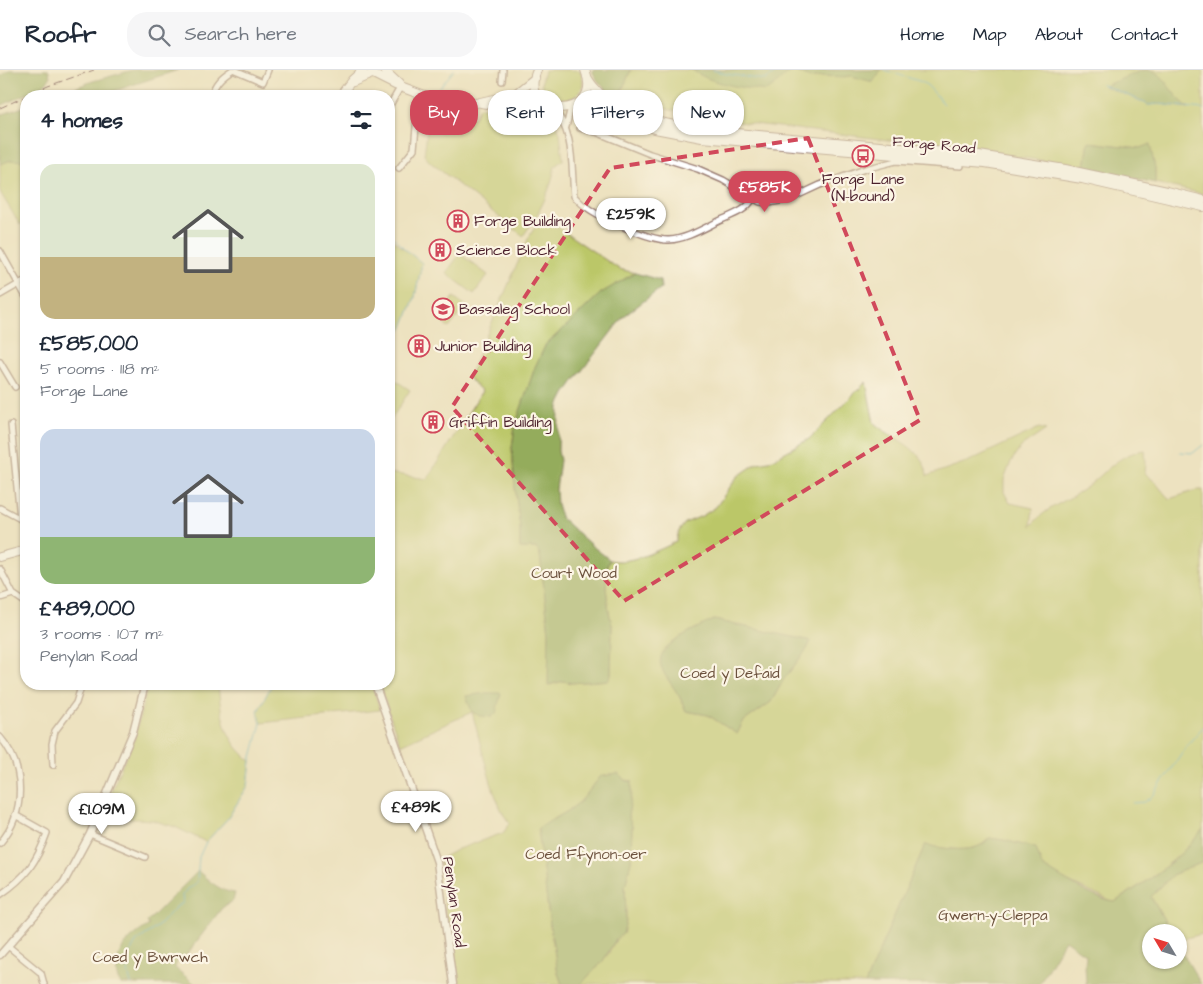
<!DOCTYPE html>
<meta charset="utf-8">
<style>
body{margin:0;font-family:"Architects Daughter",sans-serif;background:#f6f6f7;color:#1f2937;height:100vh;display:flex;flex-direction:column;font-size:19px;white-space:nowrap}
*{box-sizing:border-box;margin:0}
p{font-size:16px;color:#747a83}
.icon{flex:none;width:28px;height:28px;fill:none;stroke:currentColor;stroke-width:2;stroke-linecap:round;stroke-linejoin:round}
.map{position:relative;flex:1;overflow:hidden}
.sheet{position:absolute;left:20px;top:20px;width:375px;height:600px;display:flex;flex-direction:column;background:#fff;border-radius:20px;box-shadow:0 1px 4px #0004}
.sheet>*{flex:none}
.guide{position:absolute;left:410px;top:20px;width:475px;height:45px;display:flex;gap:10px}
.needle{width:32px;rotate:308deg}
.fabs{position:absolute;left:1142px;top:854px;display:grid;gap:10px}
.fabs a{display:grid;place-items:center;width:45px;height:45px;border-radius:50%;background:#fff;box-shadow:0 1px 4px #0004;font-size:25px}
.price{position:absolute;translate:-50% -42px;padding:0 11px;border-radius:18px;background:#fff;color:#222;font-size:16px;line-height:32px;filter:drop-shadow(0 1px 2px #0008)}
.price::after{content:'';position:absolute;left:50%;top:30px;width:15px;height:11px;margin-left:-8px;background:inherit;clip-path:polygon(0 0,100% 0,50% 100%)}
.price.active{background:#d1495b;color:#fff}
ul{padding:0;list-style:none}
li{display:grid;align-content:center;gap:10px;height:265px;padding:0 20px}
li span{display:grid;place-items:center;height:155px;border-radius:15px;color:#555}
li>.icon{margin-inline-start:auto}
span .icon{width:90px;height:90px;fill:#fffc;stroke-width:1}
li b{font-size:21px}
h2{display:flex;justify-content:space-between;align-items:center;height:60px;padding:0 20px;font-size:21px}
.tag{padding:0 18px;border-radius:20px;background:#fff;box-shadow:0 1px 4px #0004;font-size:18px;line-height:45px}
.tag.active{background:#d1495b;color:#fff}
header{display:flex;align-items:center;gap:30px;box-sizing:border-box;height:70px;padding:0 25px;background:#fff;border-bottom:1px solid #e0e1e3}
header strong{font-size:24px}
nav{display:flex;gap:28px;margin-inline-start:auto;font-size:18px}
.search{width:350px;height:45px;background:#f6f6f7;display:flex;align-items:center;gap:12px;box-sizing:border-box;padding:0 18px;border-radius:20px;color:#747a83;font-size:19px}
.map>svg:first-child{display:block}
.green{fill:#bbc768;stroke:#82734a;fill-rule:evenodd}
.forest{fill:#94ac5c;stroke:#6f6644}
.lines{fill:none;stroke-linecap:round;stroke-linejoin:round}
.stream{stroke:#44a8c4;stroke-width:1}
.minor-casing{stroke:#9c8076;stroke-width:8}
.tertiary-casing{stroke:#9c8076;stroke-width:9}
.primary-casing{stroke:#9c8076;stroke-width:10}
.minor{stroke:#fff;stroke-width:5}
.tertiary{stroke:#fff;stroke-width:6}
.primary{stroke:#fff;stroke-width:8}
.rail{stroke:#4a1f2b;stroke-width:1;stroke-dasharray:8 4;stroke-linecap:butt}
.marked{fill:none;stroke:#d1495b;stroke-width:4;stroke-dasharray:10 6;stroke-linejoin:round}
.labels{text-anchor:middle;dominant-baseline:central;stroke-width:4.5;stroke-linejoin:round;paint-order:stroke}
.street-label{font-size:15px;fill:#4a1f2b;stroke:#fcf5e5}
.poi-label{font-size:15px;fill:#4a1f2b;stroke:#fcf5e5;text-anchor:start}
.park-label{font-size:15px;fill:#6c513d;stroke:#fcf5e5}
</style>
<header>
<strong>Roofr</strong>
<div class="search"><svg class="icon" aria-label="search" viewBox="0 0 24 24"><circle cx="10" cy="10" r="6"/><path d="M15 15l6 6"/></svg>Search here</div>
<nav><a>Home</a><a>Map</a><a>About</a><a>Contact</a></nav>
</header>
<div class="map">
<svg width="1203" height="914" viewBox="0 0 1203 914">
<rect width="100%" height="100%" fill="#fcf5e5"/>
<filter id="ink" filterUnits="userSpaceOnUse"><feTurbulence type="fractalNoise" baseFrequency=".02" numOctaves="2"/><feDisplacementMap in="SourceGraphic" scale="10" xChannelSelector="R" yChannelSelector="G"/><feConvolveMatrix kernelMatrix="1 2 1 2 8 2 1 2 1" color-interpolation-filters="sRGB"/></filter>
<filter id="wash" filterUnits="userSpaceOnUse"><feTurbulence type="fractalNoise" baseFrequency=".0096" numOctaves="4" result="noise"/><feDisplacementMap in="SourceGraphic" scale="20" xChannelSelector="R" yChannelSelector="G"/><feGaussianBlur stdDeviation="1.12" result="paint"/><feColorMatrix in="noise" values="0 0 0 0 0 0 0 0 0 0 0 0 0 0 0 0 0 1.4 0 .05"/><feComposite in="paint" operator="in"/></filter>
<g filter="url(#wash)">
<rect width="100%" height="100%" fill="#ede2c0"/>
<path class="green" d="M545 0H580C598 41 525 38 545 0Z
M631 0H1203V124L1155 113V98L1146 76 1140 78 1089 72 1085 97 964 79 704 48 650 35H638L643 26 629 25 622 20Z
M479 37 536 39 556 52 560 63 563 90 555 96C550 123 539 144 523 166L430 92 424 85 427 61 443 63 455 45 474 48Z
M11 90 26 91V146L20 155 0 122V94Z
M541 146 619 199 635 203 621 211 546 274 515 356 512 378 515 418 520 457V478H536L540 484 549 562V615L564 611 571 613 609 610 611 604 612 555 609 542 606 518 607 496 610 490C629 495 659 480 676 472L679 461 685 453 702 446 716 437 737 407 757 393 769 391 809 369 866 312 874 353C892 369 925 378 927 406L969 391 1039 358 1046 360 1021 377 1011 392 1004 410V422L1010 433 1033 438 1031 456C1047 436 1064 433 1084 419 1106 404 1116 384 1145 380L1146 393 1145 403 1155 412 1169 429 1197 420H1203V759C1180 790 1147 810 1115 832L1110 831 1064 810 1042 796 1023 775 1003 770 990 768C976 786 944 778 925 775L865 914H581L609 883 626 850 625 816 631 791 632 756 628 747 632 711 601 706 581 731 568 741 538 758 550 856 558 903 562 914H456L447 860 440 789 458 779 503 763 510 753C494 739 479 666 472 642L400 675 379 614H389V403L427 409 482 321 468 308 528 169ZM714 550 811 571 807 579 784 609 771 632 743 652 737 664 708 645 686 641 678 623 667 608 662 585 672 572Z
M389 167 422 193 415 227 403 257 389 281Z
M460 184 488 205 474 224 446 203Z
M454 227 466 236 449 258 437 249Z
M389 306 410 320 389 353Z
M148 614H218C221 645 224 670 251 691L248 716 228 748 206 772 175 757 152 750 101 747 113 716 134 669Z
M272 614H372L380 640 261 653 258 641Z
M1203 792V864L1181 869 1179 868V862H1171L1151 827 1172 805Z"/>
<path class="forest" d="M9 0H49L50 8 42 17 0 36V6Z
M133 0H178L99 26H53L93 11Z
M592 0H631L622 20 629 25H643L638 35C617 27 601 22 592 0Z
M692 0H881L873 12 851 6 843 7 823 6 810 8 794 1C782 3 777 18 765 21 740 17 714 15 692 0Z
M1143 0C1163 0 1163 11 1174 23 1178 29 1184 33 1189 38L1159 34 1148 35 1141 31 1104 16Z
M26 36V54L25 55 26 56V91L11 90 0 94V45Z
M1089 72 1140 78 1150 74 1155 98V113L1085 97Z
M635 203 660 210 661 218 623 247 574 311 565 324 559 336 558 381 560 390 556 420 557 435 561 448 591 475 610 490 607 496 606 518 609 542 612 555 611 604 609 610 571 613 564 611 548 615 549 562 540 484 536 478H520V457L515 418 512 378 515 356 535 297 546 274 561 261 601 223Z
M714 550 811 571 807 579 784 609 771 632 743 652 737 664 708 645 686 641C683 635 681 628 677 623 672 614 664 606 661 596 654 574 700 557 714 550Z
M486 623H501L496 643 492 647 480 646 472 642 466 626Z
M618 704 627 711H632V724L628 746 632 756 631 791 625 816 626 850 623 864 616 869 603 891 581 914H562L558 903 550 856 538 758 568 741 581 731 601 706Z
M1203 759V792L1172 805 1151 827 1171 862H1151V890H1179V877L1201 914H1086L1085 894 1086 885 1065 870 1039 914H865L925 775C944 778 976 786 989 768L1003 770 1036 778 1042 796C1059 806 1096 831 1115 832 1147 811 1180 790 1203 759Z
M198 801C208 810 221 822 235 823L233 831 222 838 188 883 177 891 175 898 195 914H121C116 907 116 903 117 895 118 875 134 865 149 855L147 852Z"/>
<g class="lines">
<path class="stream" d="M713 0 726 4 765 10 780 0
M884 0 922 12 928 16 944 34
M1101 14 1141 31 1148 35 1159 34 1203 39
M437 21 454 0
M389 163 405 179 422 193 415 227 403 257 389 281
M1180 382 1193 383 1203 375
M1133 733 1145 732 1153 726 1187 675 1203 657
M131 914 128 902V886L136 872 158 856 176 837 183 833 182 825 188 818 197 812 199 787 206 772 228 748 248 716 251 691 261 653 258 641 272 614"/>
</g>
</g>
<g filter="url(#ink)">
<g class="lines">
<g class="minor-casing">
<path id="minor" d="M235 0 263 12 268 0
M502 11 503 0
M211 26C215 13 221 7 232 0
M389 37 401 16
M552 37C575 62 571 94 574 126 577 129 581 134 585 136 600 148 651 171 669 170 687 169 704 158 719 151 732 145 747 141 753 128
M566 57 571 37
M580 58 596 62 650 84 698 99 723 110 760 132 769 133 790 129 820 115 865 99 896 91 961 96
M399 98 414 79 419 24
M0 181 26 227
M0 225 26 210
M0 292 15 317
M11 355 20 448
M0 438 26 452
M0 499 13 524 26 533
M0 528 13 524
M0 667C26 697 26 743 0 773
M53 695 52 674 55 661 76 633 82 614
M90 764 145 787
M0 825C26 807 37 792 47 763L15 745
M8 876 41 903 44 914"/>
</g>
<g class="tertiary-casing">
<path id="tertiary" d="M375 614 437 792 453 914
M0 885 64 812 90 764 133 662 145 614"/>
</g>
<g class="primary-casing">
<path id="primary" d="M384 0 399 14
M537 0C515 50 606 51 585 0
M375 5 395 15 430 28 476 33 515 24 535 8
M587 7C610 47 662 53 703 60L979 85 1065 99 1167 121 1203 130
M353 12 372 4
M340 26 352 10 363 0
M481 33 492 35 518 34 550 36
M573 36 603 41 655 59 702 68 985 93 1082 109 1203 137
M0 487 26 480"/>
</g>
<use href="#minor" class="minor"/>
<use href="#tertiary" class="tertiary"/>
<use href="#primary" class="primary"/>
<path class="rail" d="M0 38 48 16 94 0"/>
</g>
</g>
<path d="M0 0H1203V914H0ZM808 68 920 350 624 531 452 337 610 98Z" fill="#ede2c0" fill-opacity=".55" fill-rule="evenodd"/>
<path class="marked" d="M808 68 920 350 624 531 452 337 610 98Z"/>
<defs>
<g id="bus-ring" transform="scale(1.125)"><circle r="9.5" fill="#fcf5e5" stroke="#d1495b" stroke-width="1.5"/><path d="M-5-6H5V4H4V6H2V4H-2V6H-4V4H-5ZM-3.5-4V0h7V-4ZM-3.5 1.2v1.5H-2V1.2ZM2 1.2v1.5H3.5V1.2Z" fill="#d1495b"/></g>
<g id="building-ring" transform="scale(1.125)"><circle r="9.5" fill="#fcf5e5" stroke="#d1495b" stroke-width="1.5"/><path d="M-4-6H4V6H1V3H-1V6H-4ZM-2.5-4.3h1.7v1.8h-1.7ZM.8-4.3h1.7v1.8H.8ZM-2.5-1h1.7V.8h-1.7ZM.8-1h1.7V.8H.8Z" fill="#d1495b"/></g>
<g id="school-ring" transform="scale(1.125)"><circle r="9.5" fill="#fcf5e5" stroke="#d1495b" stroke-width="1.5"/><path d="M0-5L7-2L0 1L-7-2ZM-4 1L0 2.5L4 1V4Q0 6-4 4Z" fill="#d1495b"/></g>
</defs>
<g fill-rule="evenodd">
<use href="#bus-ring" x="863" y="86"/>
<use href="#building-ring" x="458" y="151"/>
<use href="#building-ring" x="440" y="180"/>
<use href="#school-ring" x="443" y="239"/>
<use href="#building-ring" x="419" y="276"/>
<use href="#building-ring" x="433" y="352"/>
</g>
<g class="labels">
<g class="street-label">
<text transform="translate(934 75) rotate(5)">Forge Road</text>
<text transform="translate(454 832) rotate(82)">Penylan Road</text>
</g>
<g class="poi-label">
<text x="863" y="109" text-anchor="middle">Forge Lane<tspan x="863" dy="17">(N-bound)</tspan></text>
<text x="474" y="151">Forge Building</text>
<text x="456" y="180">Science Block</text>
<text x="459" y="239">Bassaleg School</text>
<text x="435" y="276">Junior Building</text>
<text x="449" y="352">Griffin Building</text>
</g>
<g class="park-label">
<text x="574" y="503">Court Wood</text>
<text x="730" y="603">Coed y Defaid</text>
<text x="586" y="784">Coed Ffynon-oer</text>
<text x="993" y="845">Gwern-y-Cleppa</text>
<text x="150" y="887">Coed y Bwrwch</text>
</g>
</g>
</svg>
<div class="fabs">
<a><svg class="needle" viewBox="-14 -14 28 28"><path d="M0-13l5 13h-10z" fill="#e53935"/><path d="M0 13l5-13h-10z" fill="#747a83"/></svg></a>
</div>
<b class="price active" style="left:765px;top:143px">£585K</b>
<b class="price" style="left:631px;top:170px">£259K</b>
<b class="price" style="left:416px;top:763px">£489K</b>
<b class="price" style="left:102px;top:765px">£1.09M</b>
<div class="guide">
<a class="tag active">Buy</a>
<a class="tag">Rent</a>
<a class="tag">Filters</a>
<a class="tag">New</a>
</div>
<section class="sheet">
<h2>4 homes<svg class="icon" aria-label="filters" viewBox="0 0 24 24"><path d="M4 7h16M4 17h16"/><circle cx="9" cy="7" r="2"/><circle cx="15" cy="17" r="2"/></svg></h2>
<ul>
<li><span style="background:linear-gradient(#dfe7d0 60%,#c2b280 0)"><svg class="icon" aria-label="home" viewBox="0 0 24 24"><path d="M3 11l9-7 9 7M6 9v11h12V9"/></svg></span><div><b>£585,000</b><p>5 rooms · 118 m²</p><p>Forge Lane</p></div></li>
<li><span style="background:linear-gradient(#c9d6e8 70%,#8fb573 0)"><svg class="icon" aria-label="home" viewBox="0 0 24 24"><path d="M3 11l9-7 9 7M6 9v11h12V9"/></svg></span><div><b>£489,000</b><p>3 rooms · 107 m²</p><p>Penylan Road</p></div></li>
</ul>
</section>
</div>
